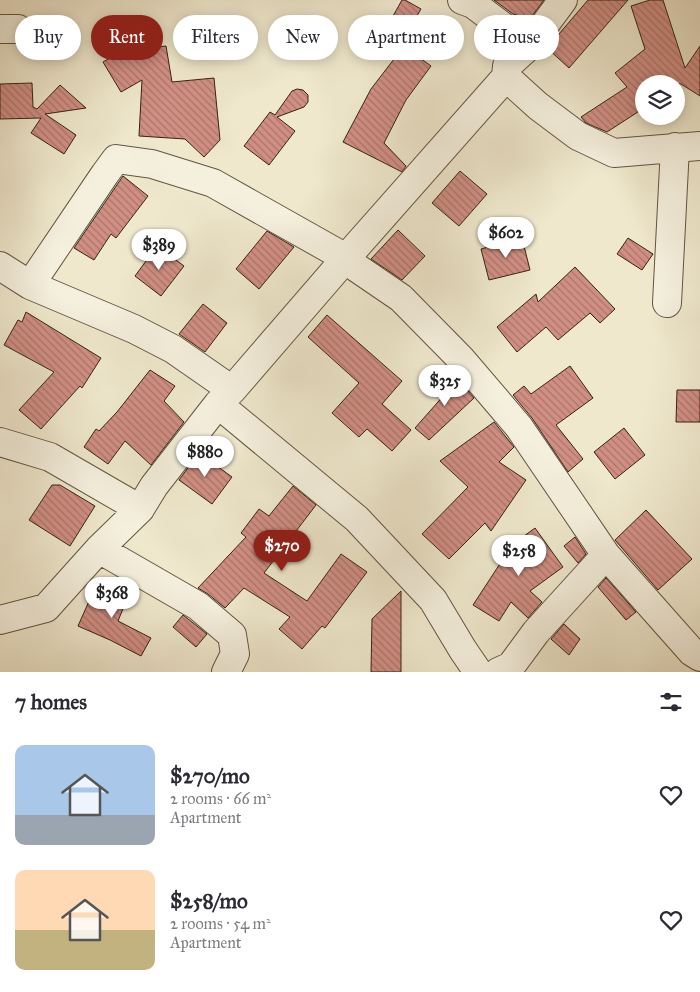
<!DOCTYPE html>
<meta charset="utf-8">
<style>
body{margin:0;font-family:"IM FELL Great Primer",serif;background:#f2f2f3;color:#2b2b33;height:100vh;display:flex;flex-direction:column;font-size:19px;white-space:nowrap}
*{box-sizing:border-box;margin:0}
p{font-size:16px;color:#7c7c81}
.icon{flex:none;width:28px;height:28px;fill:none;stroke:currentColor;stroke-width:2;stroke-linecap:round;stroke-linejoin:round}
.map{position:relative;height:672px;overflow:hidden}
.sheet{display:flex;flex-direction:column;background:#fff;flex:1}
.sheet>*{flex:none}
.banner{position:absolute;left:15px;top:15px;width:670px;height:45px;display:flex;gap:10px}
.buttons{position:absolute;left:635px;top:75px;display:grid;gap:10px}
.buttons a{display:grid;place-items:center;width:50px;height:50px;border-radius:50%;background:#fff;box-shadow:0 2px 12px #0003;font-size:25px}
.price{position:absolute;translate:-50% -42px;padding:0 11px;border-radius:18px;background:#fff;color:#222;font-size:16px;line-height:32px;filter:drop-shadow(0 1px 2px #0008)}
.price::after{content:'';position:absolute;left:50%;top:30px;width:15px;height:11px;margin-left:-8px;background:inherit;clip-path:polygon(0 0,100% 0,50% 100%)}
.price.current{background:#8f2418;color:#fff}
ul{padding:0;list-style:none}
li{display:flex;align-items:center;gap:15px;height:125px;padding:0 15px}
li span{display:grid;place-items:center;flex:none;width:140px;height:100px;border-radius:10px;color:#555}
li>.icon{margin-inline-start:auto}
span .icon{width:60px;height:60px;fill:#fffc;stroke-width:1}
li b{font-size:21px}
h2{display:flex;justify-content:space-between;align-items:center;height:60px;padding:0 15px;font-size:21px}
.pill{padding:0 18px;border-radius:22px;background:#fff;box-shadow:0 2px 12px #0003;font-size:18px;line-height:45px}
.pill.current{background:#8f2418;color:#fff}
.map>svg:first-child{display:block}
.building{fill:url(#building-back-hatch);stroke:#362314}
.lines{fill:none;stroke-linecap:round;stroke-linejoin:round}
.minor-casing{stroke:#645442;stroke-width:30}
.minor{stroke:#f5f0de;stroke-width:28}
</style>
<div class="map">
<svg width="700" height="672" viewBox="0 0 700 672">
<defs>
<pattern id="building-back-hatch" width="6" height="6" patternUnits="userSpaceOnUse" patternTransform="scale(1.25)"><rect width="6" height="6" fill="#d18f84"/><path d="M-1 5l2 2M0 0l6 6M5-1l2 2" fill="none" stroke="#aa746b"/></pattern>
</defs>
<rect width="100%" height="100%" fill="#efe8cd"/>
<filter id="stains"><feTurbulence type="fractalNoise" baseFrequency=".004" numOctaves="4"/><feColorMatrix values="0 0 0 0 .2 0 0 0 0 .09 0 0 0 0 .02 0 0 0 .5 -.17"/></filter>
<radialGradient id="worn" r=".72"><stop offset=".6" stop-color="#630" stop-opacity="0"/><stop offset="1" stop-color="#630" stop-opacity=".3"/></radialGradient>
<path class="building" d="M402 0H405L421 9 406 34 388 25Z
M494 0H544L526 24 521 20 523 17 513 14Z
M588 0H628L569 68 547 48Z
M650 0H663L685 68 700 46V96L681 84H644V108L607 132 586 123 581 117 627 87 615 73 645 49 631 6Z
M166 46 172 82 214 78 220 140 204 157 185 139 139 136 142 80 121 92 103 62 120 52Z
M401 50H409L431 66 406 100 384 143 406 166 402 172 343 142 371 89Z
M32 83 33 107 37 109 60 85 86 108 45 114 76 135 64 154 31 133 41 118 0 119V84Z
M297 89 303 90 308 95V102L304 107 277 117 295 131 269 165 244 146 270 112 275 115 292 91Z
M460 171 487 194 459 226 432 203Z
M123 176 148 196 116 238 111 234 94 260 74 248Z
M398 230 425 256 402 280 371 259Z
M267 231 294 247 259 289 236 269Z
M522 238 530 270 489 280 481 249Z
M628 238 653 254 642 270 617 254Z
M157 246 184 266 161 296 135 276Z
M575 267 615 309 600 323 590 313 558 340 546 327 517 352 497 327 536 294 538 302Z
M203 304 227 323 205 352 179 334Z
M26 312 101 358 82 388 80 386 41 429 19 410 54 372 4 345 18 320 22 322Z
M327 315 402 381 382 404 411 430 392 451 367 429 359 437 332 413 359 383 308 337Z
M570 366 593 398 556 425 583 459 568 472 532 418 513 395 524 386 531 394Z
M448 368 474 398 429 440 415 428 453 385 442 375Z
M150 370 175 386 164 401 184 422 151 465 125 441 108 464 84 447 96 429 99 431 117 412Z
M677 390H700V422H676Z
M494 422 514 447 499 462 526 480 491 531 485 523 449 559 422 534 468 487 440 461Z
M624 428 645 455 615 479 594 452Z
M199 453 232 477 212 504 179 480Z
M52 485H60L95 506 70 546 29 520Z
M293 486 316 505 264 573 307 601 341 554 367 572 325 628 322 626 302 649 279 629 290 617 244 588 225 608 208 594 198 588 246 537 241 533 259 509 269 516Z
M646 510 692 559 658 590 615 540Z
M535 528 563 567 530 591 542 602 528 618 511 602 499 621 473 605 507 553 505 550Z
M575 537 586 554 578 563 564 546Z
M606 578 636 612 626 620 598 587Z
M98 581 129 594 118 621 151 638 141 656 110 640 78 626Z
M401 591V672H371L372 619Z
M183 615 207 634 196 647 173 627Z
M564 624 580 639 569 655 551 639Z"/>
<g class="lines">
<g class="minor-casing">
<path id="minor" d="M462 0 473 4 529 46
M0 29H18
M506 77 538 106 578 136 614 153 700 146
M0 266 30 285
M667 303 675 147
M232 390 173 349 134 329 30 285 105 174 116 159 152 164 213 183 346 258 357 268 401 298 461 359 519 427 606 555 692 652 700 657
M218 404 357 519 433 600 463 650 478 672
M0 442 50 457 140 509 154 486 218 404 232 390 346 258 506 77 507 66 529 46 563 0
M99 549 198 606 232 635 235 654 226 672
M0 620 46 608 99 549 140 509
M498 672 511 666 536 632 606 555"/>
</g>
<use href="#minor" class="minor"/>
</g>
<rect width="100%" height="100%" filter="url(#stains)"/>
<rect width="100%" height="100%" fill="url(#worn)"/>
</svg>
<div class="buttons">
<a><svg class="icon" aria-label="layers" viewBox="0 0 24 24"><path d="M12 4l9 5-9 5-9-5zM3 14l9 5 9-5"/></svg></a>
</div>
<b class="price" style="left:506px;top:259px">$602</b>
<b class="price" style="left:159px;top:271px">$389</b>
<b class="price" style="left:445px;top:407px">$325</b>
<b class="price" style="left:205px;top:478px">$880</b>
<b class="price current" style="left:282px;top:572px">$270</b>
<b class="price" style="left:519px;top:577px">$258</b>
<b class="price" style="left:112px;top:619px">$368</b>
<div class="banner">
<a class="pill">Buy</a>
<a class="pill current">Rent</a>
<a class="pill">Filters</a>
<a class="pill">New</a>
<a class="pill">Apartment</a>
<a class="pill">House</a>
</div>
</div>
<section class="sheet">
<h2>7 homes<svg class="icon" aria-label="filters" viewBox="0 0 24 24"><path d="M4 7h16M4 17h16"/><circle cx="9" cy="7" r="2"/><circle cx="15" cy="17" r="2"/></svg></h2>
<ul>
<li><span style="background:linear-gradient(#a9c7e8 70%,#9aa5b1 0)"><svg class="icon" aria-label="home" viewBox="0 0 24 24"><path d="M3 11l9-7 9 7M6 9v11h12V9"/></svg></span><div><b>$270/mo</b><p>2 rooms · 66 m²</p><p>Apartment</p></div><svg class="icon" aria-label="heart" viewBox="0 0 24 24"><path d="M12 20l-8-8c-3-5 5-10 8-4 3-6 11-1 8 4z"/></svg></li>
<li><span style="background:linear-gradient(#ffd9b3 60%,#c2b280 0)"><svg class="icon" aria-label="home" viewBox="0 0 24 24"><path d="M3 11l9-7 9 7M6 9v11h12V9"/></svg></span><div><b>$258/mo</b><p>2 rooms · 54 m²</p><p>Apartment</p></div><svg class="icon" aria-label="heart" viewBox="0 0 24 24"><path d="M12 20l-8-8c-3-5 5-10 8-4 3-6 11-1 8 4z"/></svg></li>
</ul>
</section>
